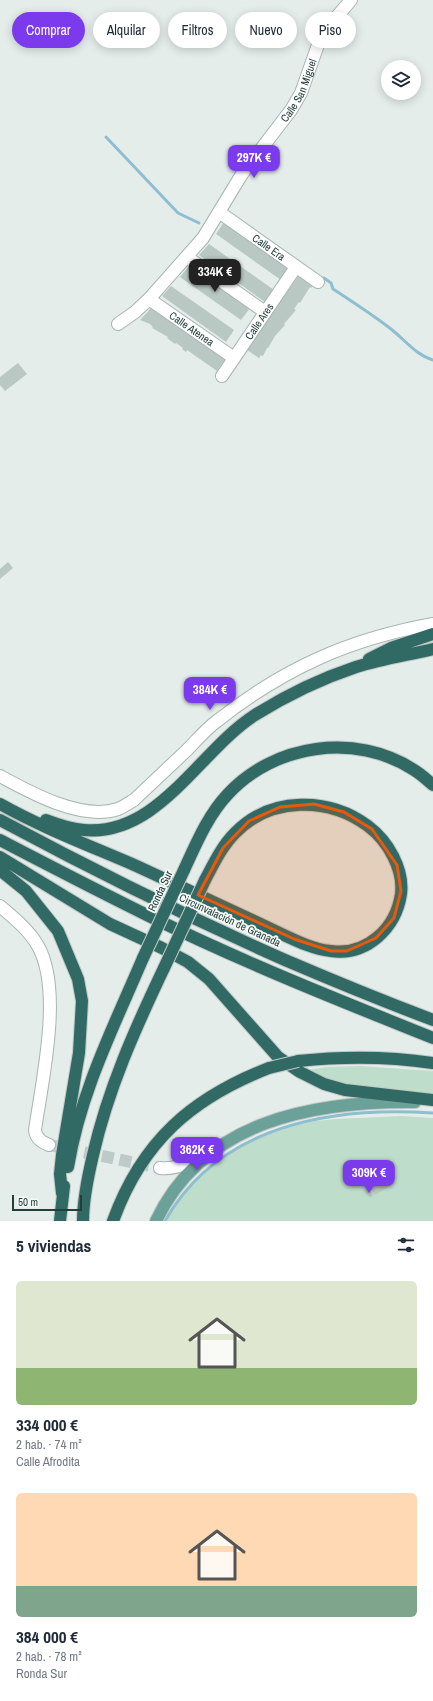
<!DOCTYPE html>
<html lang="es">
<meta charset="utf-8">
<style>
body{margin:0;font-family:"Archivo Narrow",sans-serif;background:#f6f6f7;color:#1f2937;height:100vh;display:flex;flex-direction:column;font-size:15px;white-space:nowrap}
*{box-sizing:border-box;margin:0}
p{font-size:13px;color:#747a83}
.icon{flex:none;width:22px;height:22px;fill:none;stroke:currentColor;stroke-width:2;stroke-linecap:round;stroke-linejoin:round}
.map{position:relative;height:1221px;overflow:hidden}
.sheet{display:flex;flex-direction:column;background:#fff;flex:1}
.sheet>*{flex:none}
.top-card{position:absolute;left:12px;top:12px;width:409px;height:36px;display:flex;gap:8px}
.fabs{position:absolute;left:381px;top:60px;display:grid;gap:8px}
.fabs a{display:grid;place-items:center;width:40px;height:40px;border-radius:50%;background:#fff;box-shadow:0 2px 10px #0003;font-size:20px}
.scale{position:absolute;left:12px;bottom:10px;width:70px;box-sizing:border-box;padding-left:4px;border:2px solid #243e3a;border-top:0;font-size:11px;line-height:14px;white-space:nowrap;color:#243e3a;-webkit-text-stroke:3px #f5faf8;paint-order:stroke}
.price{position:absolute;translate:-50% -34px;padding:0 9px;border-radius:8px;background:#7c3aed;color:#fff;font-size:13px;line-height:26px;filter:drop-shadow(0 1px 2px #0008)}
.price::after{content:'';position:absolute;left:50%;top:24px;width:12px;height:9px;margin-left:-6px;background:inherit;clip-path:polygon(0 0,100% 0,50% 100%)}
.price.selected{background:#222;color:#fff}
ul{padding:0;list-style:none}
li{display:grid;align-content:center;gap:8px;height:212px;padding:0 16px}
li span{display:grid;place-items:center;height:124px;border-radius:6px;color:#555}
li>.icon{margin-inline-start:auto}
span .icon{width:72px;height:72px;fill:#fffc;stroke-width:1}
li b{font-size:17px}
h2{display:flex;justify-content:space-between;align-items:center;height:48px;padding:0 16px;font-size:17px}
.chip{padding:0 14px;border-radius:18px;background:#fff;box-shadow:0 2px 10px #0003;font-size:14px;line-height:36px}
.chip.selected{background:#7c3aed;color:#fff}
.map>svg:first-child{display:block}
.green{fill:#beddca}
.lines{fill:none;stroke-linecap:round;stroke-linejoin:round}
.stream{stroke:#8fbed0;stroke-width:3}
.building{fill:#bac8c4}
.minor-tunnel{stroke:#becac7;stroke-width:12;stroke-dasharray:12 6;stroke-linecap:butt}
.minor-casing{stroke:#a7b5b2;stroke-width:14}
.major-casing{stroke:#c2c9c8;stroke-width:14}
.highway-casing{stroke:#c2c9c8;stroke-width:14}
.minor{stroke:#fff;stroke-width:12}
.major{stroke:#6ba199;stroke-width:12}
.highway{stroke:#316964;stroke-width:12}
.highway-bridge-casing{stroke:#c2c9c8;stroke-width:14;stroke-linecap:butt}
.highway-bridge{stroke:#316964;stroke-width:12}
.marked{fill:#e8590c;fill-opacity:0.2;stroke:#e8590c;stroke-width:3;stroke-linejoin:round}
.labels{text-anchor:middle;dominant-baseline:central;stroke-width:3.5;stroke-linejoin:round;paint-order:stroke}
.street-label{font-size:11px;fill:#243e3a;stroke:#f5faf8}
</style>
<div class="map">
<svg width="433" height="1221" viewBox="0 0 433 1221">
<rect width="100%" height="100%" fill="#e4edea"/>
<path class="green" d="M360 1066 433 1071V1095L339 1085 302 1071 326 1067Z
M401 1116 433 1118V1221H166C198 1165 248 1135 310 1122 318 1120 328 1120 337 1119 358 1118 380 1117 401 1116Z"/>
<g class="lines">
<path class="stream" d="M106 137 178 213 199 223
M324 278 331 283 333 289C353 302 373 315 391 329 405 340 416 355 433 360
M165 1221C219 1125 332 1106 433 1113"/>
</g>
<path class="building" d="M224 222 289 268 281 280 216 234Z
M209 244 274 290 265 302 199 255Z
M189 266 250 308 241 320 180 277Z
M300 274 314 284 311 288 310 287 300 303 299 302 294 309 296 310 284 324 285 325 275 336 268 348H267L263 356 261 355 259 358 247 350 249 346Z
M171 286 234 330 226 342 162 296Z
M152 307 225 359 217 371 187 350 186 352 182 349 183 348 176 343 175 344 167 338 168 337 152 328 153 327 150 324 140 320Z
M18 363 27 374 5 391 0 385V377Z
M8 562 13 568 0 579V569Z
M391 1176 395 1183 375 1195 371 1188 376 1185 377 1186Z
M368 1189 373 1196 370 1198 365 1191Z"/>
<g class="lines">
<path class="minor-tunnel" d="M49 1145 160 1168"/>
<g class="minor-casing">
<g id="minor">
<path id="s1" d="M219 212 318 282"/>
<path d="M187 257 265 312"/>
<path id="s2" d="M149 299 234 358"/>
<path id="s3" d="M118 324 135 312 149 299 203 238 242 174 291 110 301 93 319 42 328 27 351 0"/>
<path id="s4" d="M222 376 296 267"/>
<path d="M0 776C31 793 82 821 118 809 123 807 129 803 134 800 152 783 169 767 187 750 197 740 206 729 217 721 284 668 350 639 433 624"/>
<path d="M0 906C14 918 29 930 38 946 63 990 42 1081 35 1130 36 1139 42 1142 49 1145"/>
<path d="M160 1168C179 1170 194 1160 208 1149"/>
</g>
</g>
<g class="major-casing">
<path id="major" d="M156 1221C204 1120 314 1101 415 1102"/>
</g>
<g class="highway-casing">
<path id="highway" d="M369 659 391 648 433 634
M0 804C43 828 88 845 132 864 152 873 171 882 190 891 217 904 244 916 271 929 289 937 310 949 331 951 367 956 396 928 401 894 404 869 388 841 368 826 329 797 271 796 235 833 222 846 214 863 205 880
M0 820C93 870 188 917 285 960 334 981 383 1001 433 1020
M46 820C59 825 71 829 84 830 158 837 200 750 255 715 287 695 320 679 356 667 381 659 408 655 433 649
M0 840C50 866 100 892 151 917 243 962 338 1000 433 1038
M0 857 110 924 162 948 188 962 209 979 278 1057 300 1072 324 1084 345 1090 433 1100
M0 870 26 891 58 931 78 979 82 1001 79 1053 62 1155 60 1174 62 1193
M184 870C196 844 208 815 228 794 274 744 356 732 414 770 421 774 427 780 433 785
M298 1061C345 1056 386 1056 433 1063
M68 1167C80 1093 114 1026 143 958
M60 1221 64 1186
M83 1221C83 1199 88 1176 93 1155 108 1089 135 1029 164 968
M113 1221C142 1141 192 1098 269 1068"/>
</g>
<use href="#minor" class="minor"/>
<use href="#major" class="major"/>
<use href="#highway" class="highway"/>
<g class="highway-bridge-casing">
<path id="highway-bridge" d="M143 958 184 870
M164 968 205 880
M269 1068 298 1061"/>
</g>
<use href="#highway-bridge" class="highway-bridge"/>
</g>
<path class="marked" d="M314 804 344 812 372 829 397 865 401 891 394 918 376 938 347 951H331L294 939 198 895 223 848 249 821 280 807Z"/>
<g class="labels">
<g class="street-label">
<text stroke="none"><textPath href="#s3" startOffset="298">Calle San Miguel</textPath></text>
<text stroke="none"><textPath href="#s1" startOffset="61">Calle Era</textPath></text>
<text stroke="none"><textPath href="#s4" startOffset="66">Calle Ares</textPath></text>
<text stroke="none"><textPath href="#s2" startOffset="52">Calle Atenea</textPath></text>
<text transform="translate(160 891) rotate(-65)">Ronda Sur</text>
<text transform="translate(230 920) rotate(25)">Circunvalación de Granada</text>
</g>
</g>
</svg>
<div class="fabs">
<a><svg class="icon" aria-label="layers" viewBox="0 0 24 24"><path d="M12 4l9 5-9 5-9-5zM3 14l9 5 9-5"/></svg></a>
</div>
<div class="scale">50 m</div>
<b class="price" style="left:254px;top:179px">297K €</b>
<b class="price selected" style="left:215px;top:293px">334K €</b>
<b class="price" style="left:210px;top:711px">384K €</b>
<b class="price" style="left:197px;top:1171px">362K €</b>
<b class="price" style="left:369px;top:1194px">309K €</b>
<div class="top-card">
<a class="chip selected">Comprar</a>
<a class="chip">Alquilar</a>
<a class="chip">Filtros</a>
<a class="chip">Nuevo</a>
<a class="chip">Piso</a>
</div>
</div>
<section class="sheet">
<h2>5 viviendas<svg class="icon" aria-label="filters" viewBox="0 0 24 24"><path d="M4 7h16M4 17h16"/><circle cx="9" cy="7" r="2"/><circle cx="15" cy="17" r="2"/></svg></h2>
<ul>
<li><span style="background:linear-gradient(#dfe7d0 70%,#8fb573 0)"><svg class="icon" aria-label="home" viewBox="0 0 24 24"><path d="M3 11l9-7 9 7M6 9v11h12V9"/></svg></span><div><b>334 000 €</b><p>2 hab. · 74 m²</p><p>Calle Afrodita</p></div></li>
<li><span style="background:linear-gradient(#ffd9b3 75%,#7fa58c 0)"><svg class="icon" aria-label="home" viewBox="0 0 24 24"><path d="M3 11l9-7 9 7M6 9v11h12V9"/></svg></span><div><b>384 000 €</b><p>2 hab. · 78 m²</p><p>Ronda Sur</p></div></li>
</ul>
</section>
